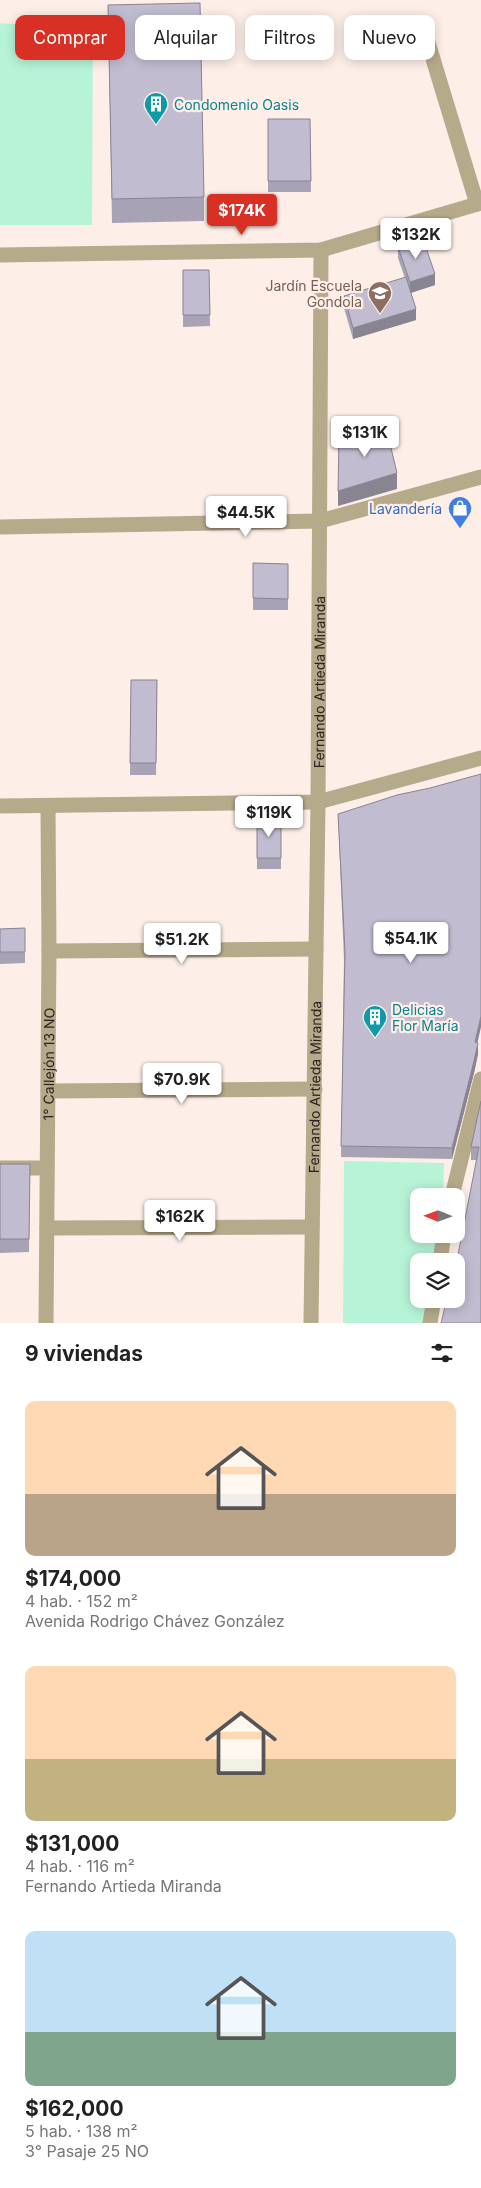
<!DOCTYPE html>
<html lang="es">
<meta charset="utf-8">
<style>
body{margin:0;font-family:Inter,sans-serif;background:#f6f6f6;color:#222;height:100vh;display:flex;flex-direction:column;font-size:19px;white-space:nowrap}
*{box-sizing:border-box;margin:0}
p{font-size:16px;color:#767676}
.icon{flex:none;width:28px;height:28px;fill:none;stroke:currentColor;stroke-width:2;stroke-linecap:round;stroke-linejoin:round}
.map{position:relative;height:1323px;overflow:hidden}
.details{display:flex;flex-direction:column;background:#fff;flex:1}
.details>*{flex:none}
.banner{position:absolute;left:15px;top:15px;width:451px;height:45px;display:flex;gap:10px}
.needle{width:32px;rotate:271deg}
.fabs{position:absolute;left:410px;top:1188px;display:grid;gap:10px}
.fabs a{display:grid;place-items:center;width:55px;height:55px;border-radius:10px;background:#fff;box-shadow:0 2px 12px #0003;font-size:25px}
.price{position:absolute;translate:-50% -42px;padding:0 11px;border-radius:5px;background:#fff;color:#222;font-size:16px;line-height:32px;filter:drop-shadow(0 1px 2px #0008)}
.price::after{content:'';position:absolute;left:50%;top:30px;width:15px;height:11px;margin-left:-8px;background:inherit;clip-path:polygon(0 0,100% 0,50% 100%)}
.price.current{background:#d93025;color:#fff}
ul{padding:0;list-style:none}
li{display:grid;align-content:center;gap:10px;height:265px;padding:0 25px}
li span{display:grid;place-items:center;height:155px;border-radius:10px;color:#555}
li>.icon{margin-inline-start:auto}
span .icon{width:90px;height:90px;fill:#fffc;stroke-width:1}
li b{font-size:21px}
h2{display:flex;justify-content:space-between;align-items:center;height:60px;padding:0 25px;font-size:21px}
.chip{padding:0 18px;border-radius:10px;background:#fff;box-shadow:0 2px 12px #0003;font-size:18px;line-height:45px}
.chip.current{background:#d93025;color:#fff}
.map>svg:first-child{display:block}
.green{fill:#b7f4d7}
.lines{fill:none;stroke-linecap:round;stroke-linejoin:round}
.minor{stroke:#b5aa8a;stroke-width:15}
.wall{fill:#a7a2b4}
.shaded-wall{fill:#888492}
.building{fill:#c2bcd1;stroke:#888492}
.labels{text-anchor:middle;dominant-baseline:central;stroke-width:4.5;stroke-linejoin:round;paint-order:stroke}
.culture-label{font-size:14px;fill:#0d838f;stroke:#fdeee8;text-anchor:start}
.education-label{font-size:14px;fill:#785e54;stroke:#fdeee8;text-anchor:end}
.shop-label{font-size:14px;fill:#366cbe;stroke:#fdeee8;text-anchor:end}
.street-label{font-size:14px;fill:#2d2421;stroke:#fdeee8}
</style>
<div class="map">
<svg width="481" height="1323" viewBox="0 0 481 1323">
<rect width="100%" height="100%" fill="#fdeee8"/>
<path class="green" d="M0 23 93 30 92 225H0Z
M344 1161 444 1163 443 1196H419V1234H440L435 1261H419V1299H429L425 1323H343Z"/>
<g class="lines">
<g class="minor">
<path d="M423 26 477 204"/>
<path d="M0 255 321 250 481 203"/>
<path d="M0 527 320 521 481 477"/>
<path d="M0 806 318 802 481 758"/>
<path d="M49 951 316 949"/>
<path d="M48 1091 315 1089"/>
<path d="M0 1168H47"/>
<path d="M452 1196 481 1079"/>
<path d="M47 1228 312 1227"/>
<path d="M440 1261 444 1234"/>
<path id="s1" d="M46 1323 49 951 48 806"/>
<path id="s2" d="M311 1323 318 802 321 250"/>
<path d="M430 1323 434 1299"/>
</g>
</g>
<path class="wall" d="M108 5 204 197V221L112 223Z
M268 119H310L311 192H268Z
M398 247 435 285 411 293 416 320 353 339 344 308V296L405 278 398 258Z
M183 270H209L210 326 183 327Z
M253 563 288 564V610H253Z
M131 680H157L156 775H130Z
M338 814 478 1043V1054L474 1073 452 1159 341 1157 344 960Z
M281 818V869H257V819Z
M25 928V963L0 964V929Z
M481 1101V1323L456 1299 477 1160H471V1147Z
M0 1164H30L29 1252 0 1253Z"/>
<path class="shaded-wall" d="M435 274V285L410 293V282Z
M416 309V320L353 339V328Z
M397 473V489L338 506V491Z
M481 1016V1027L475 1053V1042Z
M478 1043V1054L474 1073 452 1159V1148Z"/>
<path class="building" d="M200 3 204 197 112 199 108 5Z
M268 119H310L311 181H268Z
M423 239 435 274 410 282 398 247Z
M183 270H209L210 315H183Z
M406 277 416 309 353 328 344 296Z
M386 427 397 473 338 491 339 437Z
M253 563 288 564V599L253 598Z
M131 680H157L156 763H130Z
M481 774V1016L475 1042 478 1043 474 1061 452 1148 341 1146 345 952 338 814 397 795 430 788Z
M281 818V858H257V819Z
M25 928V952H0V929Z
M481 1101V1323H441L447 1299H456V1265L479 1147H471Z
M0 1164H30L29 1239H0Z"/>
<defs>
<g id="building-pin" transform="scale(1.25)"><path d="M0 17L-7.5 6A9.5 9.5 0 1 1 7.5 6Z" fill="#0f9aa8" stroke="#fdeee8"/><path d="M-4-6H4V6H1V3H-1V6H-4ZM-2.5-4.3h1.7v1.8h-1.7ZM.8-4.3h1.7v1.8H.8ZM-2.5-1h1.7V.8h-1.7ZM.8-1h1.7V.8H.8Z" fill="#fff"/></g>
<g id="school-pin" transform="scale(1.25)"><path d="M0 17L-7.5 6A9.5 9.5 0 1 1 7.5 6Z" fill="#8d6e63" stroke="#fdeee8"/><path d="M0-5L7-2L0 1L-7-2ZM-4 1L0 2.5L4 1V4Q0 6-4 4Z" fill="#fff"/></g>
<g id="shop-pin" transform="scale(1.25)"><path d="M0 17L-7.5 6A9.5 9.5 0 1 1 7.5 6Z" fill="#3f7fe0" stroke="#fdeee8"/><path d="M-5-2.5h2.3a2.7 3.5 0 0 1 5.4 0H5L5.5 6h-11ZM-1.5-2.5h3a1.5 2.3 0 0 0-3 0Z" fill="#fff"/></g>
</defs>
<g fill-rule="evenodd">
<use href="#building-pin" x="156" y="104"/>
<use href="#school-pin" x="380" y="293"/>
<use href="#shop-pin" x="460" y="508"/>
<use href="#building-pin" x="375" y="1017"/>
</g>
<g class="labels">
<g class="culture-label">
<text x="174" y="104">Condomenio Oasis</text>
<text x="392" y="1009">Delicias<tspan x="392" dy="16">Flor María</tspan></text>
</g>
<g class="education-label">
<text x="362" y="285">Jardín Escuela<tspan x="362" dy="16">Gondola</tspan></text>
</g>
<g class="shop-label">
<text x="442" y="508">Lavandería</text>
</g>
<g class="street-label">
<text stroke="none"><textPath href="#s2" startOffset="641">Fernando Artieda Miranda</textPath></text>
<text stroke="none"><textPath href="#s1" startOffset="259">1° Callejón 13 NO</textPath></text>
<text stroke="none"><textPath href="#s2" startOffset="236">Fernando Artieda Miranda</textPath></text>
</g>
</g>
</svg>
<div class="fabs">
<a><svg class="needle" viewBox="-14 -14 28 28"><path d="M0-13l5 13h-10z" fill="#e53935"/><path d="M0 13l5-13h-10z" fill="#767676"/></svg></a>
<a><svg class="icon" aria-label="layers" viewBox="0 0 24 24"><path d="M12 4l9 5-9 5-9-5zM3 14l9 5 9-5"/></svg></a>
</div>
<b class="price current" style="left:242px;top:236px">$174K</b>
<b class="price" style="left:416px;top:260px">$132K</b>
<b class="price" style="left:365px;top:458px">$131K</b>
<b class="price" style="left:246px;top:538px">$44.5K</b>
<b class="price" style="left:269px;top:838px">$119K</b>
<b class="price" style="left:411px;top:964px">$54.1K</b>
<b class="price" style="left:182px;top:965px">$51.2K</b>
<b class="price" style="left:182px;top:1105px">$70.9K</b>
<b class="price" style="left:180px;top:1242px">$162K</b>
<div class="banner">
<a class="chip current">Comprar</a>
<a class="chip">Alquilar</a>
<a class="chip">Filtros</a>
<a class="chip">Nuevo</a>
</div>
</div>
<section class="details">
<h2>9 viviendas<svg class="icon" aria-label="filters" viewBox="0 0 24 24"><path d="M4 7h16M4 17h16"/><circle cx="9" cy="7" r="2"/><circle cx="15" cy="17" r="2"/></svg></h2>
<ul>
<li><span style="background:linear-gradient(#ffd9b3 60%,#b9a48a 0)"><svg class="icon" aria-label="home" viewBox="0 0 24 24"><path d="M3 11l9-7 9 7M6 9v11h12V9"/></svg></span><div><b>$174,000</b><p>4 hab. · 152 m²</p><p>Avenida Rodrigo Chávez González</p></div></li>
<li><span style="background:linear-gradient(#ffd9b3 60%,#c2b280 0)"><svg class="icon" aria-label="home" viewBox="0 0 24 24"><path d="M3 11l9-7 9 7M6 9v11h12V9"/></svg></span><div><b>$131,000</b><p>4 hab. · 116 m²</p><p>Fernando Artieda Miranda</p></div></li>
<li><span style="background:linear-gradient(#bfe0f5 65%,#7fa58c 0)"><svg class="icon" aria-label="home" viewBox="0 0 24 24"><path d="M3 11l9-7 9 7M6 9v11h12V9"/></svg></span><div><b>$162,000</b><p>5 hab. · 138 m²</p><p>3° Pasaje 25 NO</p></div></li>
</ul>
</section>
